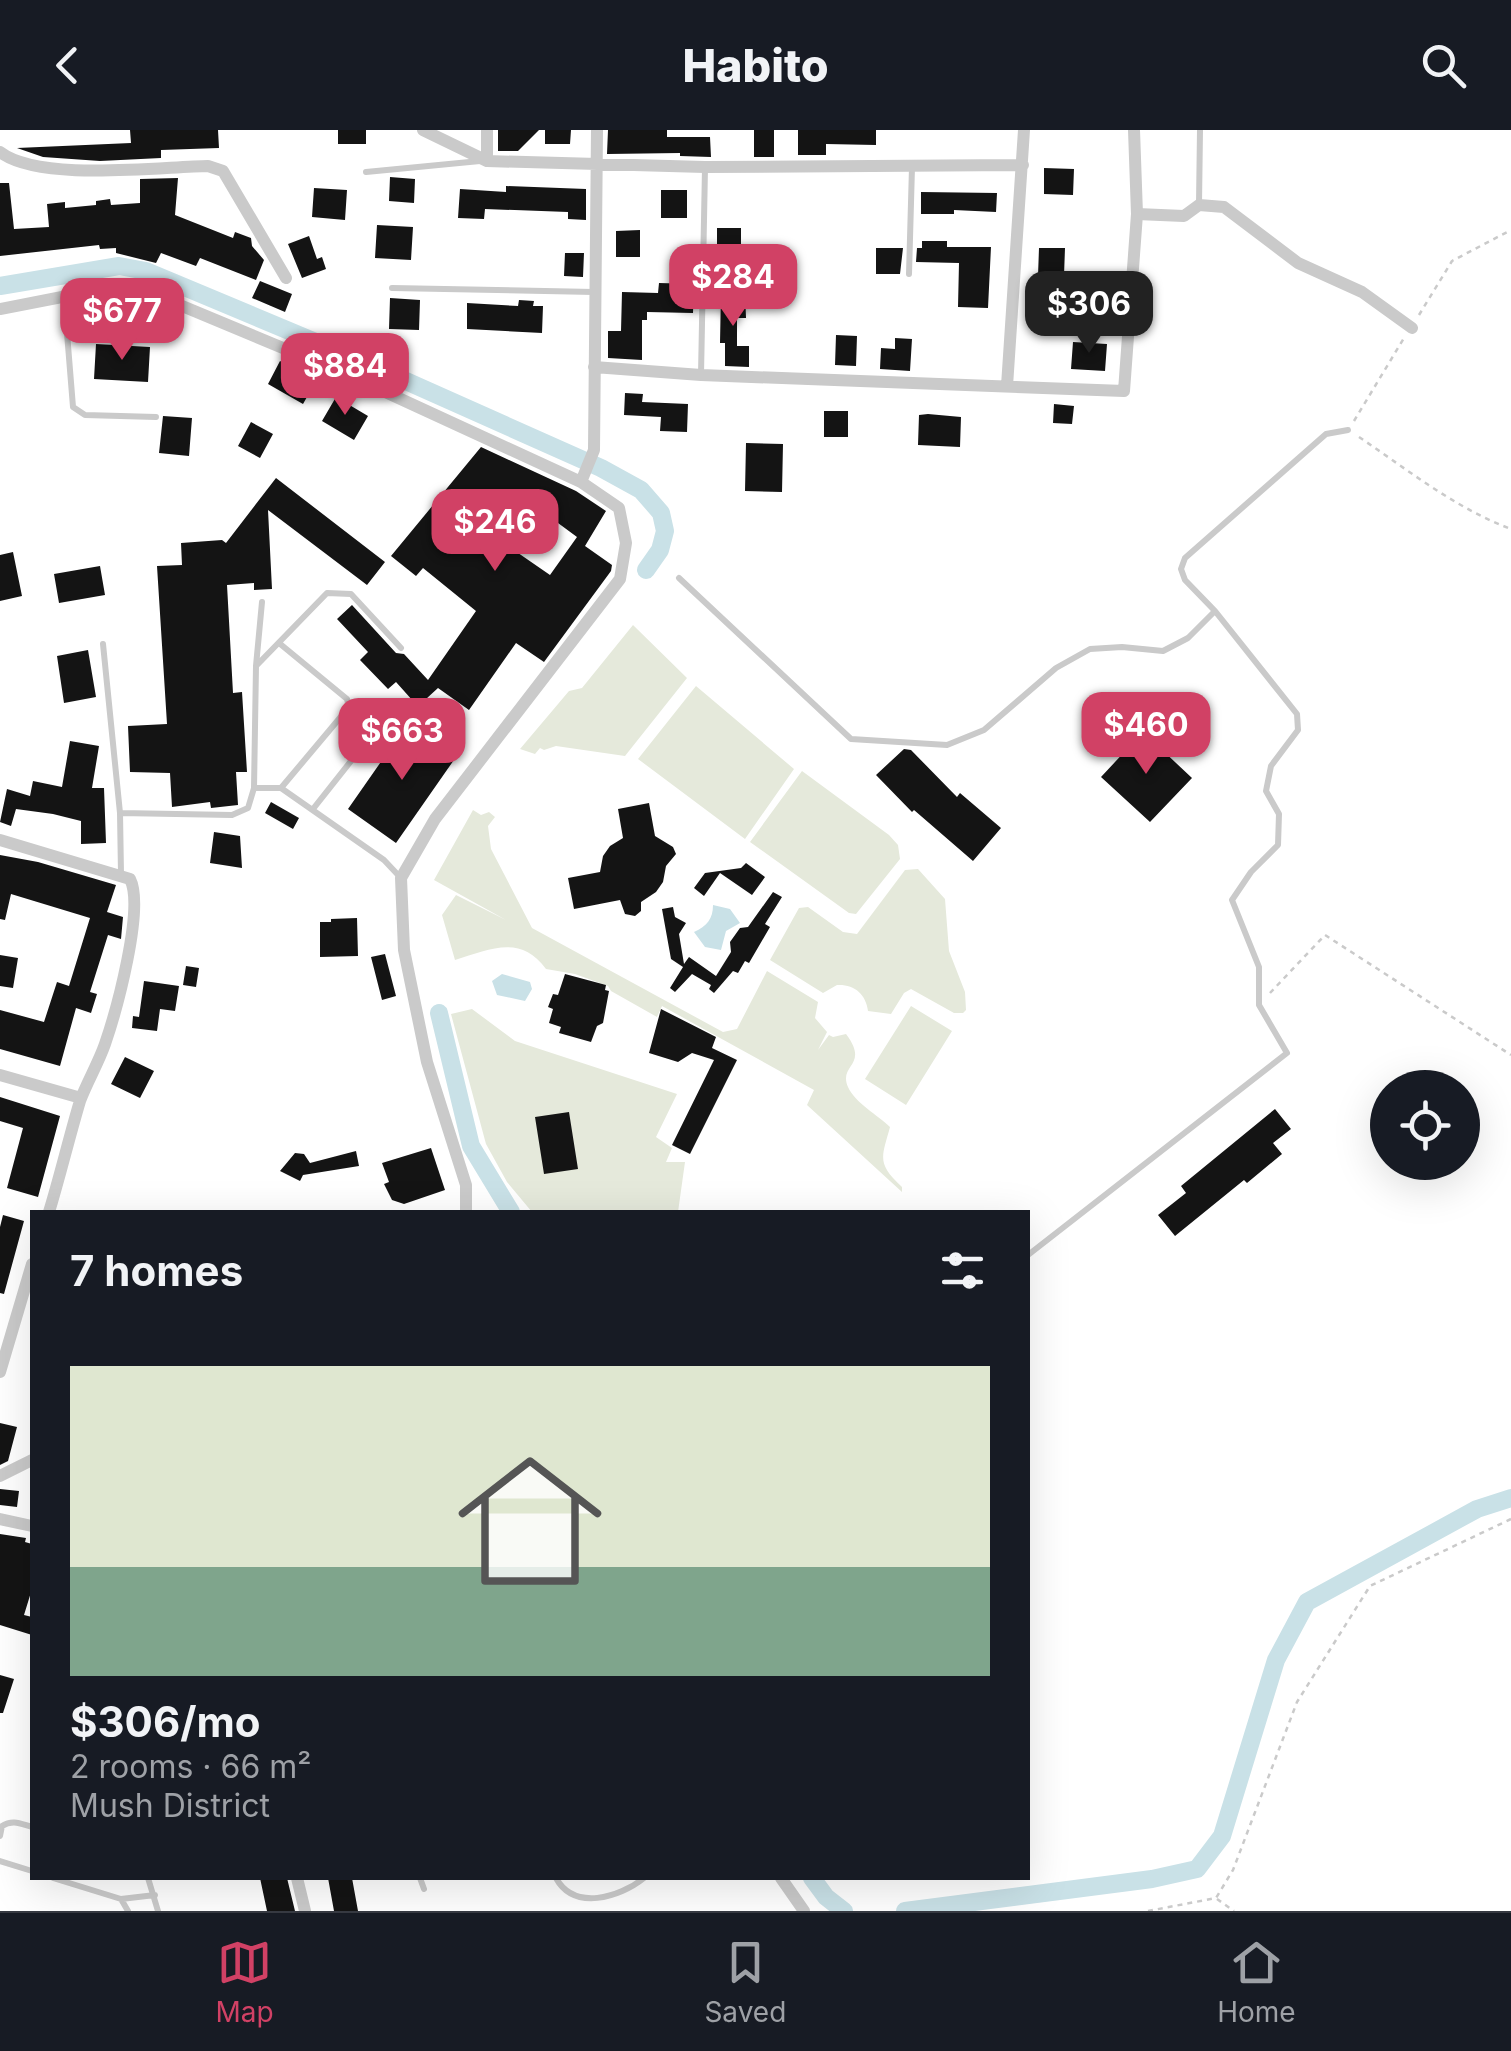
<!DOCTYPE html>
<meta charset="utf-8">
<style>
body{margin:0;font-family:Inter,sans-serif;background:#20242c;color:#f1f3f6;height:100vh;display:flex;flex-direction:column;font-size:38px;white-space:nowrap}
*{box-sizing:border-box;margin:0}
p{font-size:32px;color:#9ea1a6}
.icon{flex:none;width:55px;height:55px;fill:none;stroke:currentColor;stroke-width:2;stroke-linecap:round;stroke-linejoin:round}
.map{position:relative;flex:1;overflow:hidden}
.drawer{position:absolute;left:30px;top:1080px;width:1000px;height:670px;display:flex;flex-direction:column;background:#171b24;border-radius:0px;box-shadow:0 10px 40px #0002}
.drawer>*{flex:none}
.buttons{position:absolute;left:1370px;top:940px;display:grid;gap:20px}
.buttons a{display:grid;place-items:center;width:110px;height:110px;border-radius:50%;background:#171b24;box-shadow:0 10px 40px #0002;font-size:50px}
.price{position:absolute;translate:-50% -85px;padding:0 22px;border-radius:20px;background:#d14165;color:#fff;font-size:32px;line-height:65px;filter:drop-shadow(0 2px 5px #0008)}
.price::after{content:'';position:absolute;left:50%;top:60px;width:30px;height:22px;margin-left:-15px;background:inherit;clip-path:polygon(0 0,100% 0,50% 100%)}
.price.selected{background:#222;color:#fff}
ul{padding:0;list-style:none}
li{display:grid;align-content:center;gap:20px;height:530px;padding:0 40px}
li+li{border-top:2px solid #363941}
li span{display:grid;place-items:center;height:310px;border-radius:0px;color:#555}
li>.icon{margin-inline-start:auto}
span .icon{width:180px;height:180px;fill:#fffc;stroke-width:1}
li b{font-size:42px}
h2{display:flex;justify-content:space-between;align-items:center;height:120px;padding:0 40px;font-size:42px}
header{display:flex;justify-content:space-between;align-items:center;height:130px;padding:0 40px;background:#171b24;font-size:45px;font-weight:800}
.dock{display:flex;justify-content:space-around;align-items:center;height:140px;border-top:2px solid #363941;background:#171b24;font-size:28px;color:#9ea1a6}
.dock a{display:grid;justify-items:center;gap:5px}
.dock .selected{color:#d14165}
.map>svg:first-child{display:block}
.green{fill:#e5e9db}
.water{fill:#c9e1e7}
.lines{fill:none;stroke-linecap:round;stroke-linejoin:round}
.canal{stroke:#c9e1e7;stroke-width:18}
.building{fill:#141414;fill-rule:evenodd}
.path{stroke:#cacaca;stroke-width:2.5;stroke-dasharray:5 5;stroke-linecap:butt}
.lane{stroke:#cacaca;stroke-width:6}
.street{stroke:#cacaca;stroke-width:12}
</style>
<header><svg class="icon" aria-label="back" viewBox="0 0 24 24"><path d="M15 5l-7 7 7 7"/></svg>Habito<svg class="icon" aria-label="search" viewBox="0 0 24 24"><circle cx="10" cy="10" r="6"/><path d="M15 15l6 6"/></svg></header>
<div class="map">
<svg width="1511" height="1781" viewBox="0 0 1511 1781">
<rect width="100%" height="100%" fill="#fff"/>
<path class="green" d="M633 495 687 548 625 626 556 616 544 620 540 618 535 624 520 619 569 561 582 558Z
M696 556 794 639 745 709 638 629Z
M802 641 889 705 898 715 900 729 856 784 849 783 750 712Z
M473 680 481 685 489 682 495 687 488 696 491 719 532 798 723 902 737 899 767 841 818 872 815 888 827 902 818 920 829 905 833 907 846 904C870 936 838 934 848 957 855 973 878 985 890 997 882 1027 876 1033 902 1057V1062L807 975 814 960 662 876 657 887 611 861 608 856 575 844 546 839C521 804 490 819 455 830L442 785 456 765 506 790 434 750Z
M918 739 945 769 949 821 965 862 966 880 963 883H954L911 859 904 863 891 884 868 881C866 864 854 854 837 855L823 863 770 830 799 778 808 777 843 802 857 804 905 740Z
M911 876 952 901 906 975 865 949Z
M472 879 515 911 677 964 656 1007 672 1018 666 1032H685L678 1082H532L507 1052 486 1014 451 884Z"/>
<path class="water" d="M713 775 730 779 740 793 726 801 721 820 705 817 694 802C707 796 713 789 713 775Z
M502 844 530 852 532 859 525 871 497 865 492 851Z"/>
<g class="lines">
<path class="canal" d="M0 156 119 136 146 141 361 231 601 338 641 360 661 383 665 401 660 420 646 440
M439 883 471 1016 511 1082
M812 1748 826 1767 844 1781
M905 1781 1152 1749 1197 1739 1222 1706 1276 1530 1307 1472 1477 1379 1511 1368"/>
</g>
<path class="building" d="M130 0H218L219 18 161 20V28L100 31 43 27 17 18 131 13Z
M338 0H366V14H338Z
M498 0H539L518 21H498Z
M545 0H571L570 14H545Z
M608 0H667V7H710L711 27 680 26V23L607 24Z
M754 0H774V27H754Z
M798 0H876V15L826 14V25H798Z
M1044 38 1074 39 1073 65 1044 64Z
M390 47 415 49 414 73 389 71Z
M178 48 175 85 233 108 235 102 251 108 252 116 264 130 256 150 200 128 196 136 161 123 156 133 116 123V118L100 119 99 115 0 126V53H9L14 99 49 97 47 74 65 72V78L96 75V71L110 69 111 75 140 73V49Z
M506 56 586 59V90L568 89V82L485 79 484 89 458 88 460 59 506 62Z
M314 58 347 60 345 90 312 87Z
M661 60H687V88H661Z
M921 62 997 63 996 82 954 80V84H921Z
M377 95 413 97 411 130 375 128Z
M717 98H741V124H717Z
M640 100V127H616V101Z
M309 106 317 129 322 127 326 139 302 148 288 114Z
M922 111H947V117H991L988 178 958 177 959 133 916 132 917 118H922Z
M876 118H903L900 144H876Z
M1039 118H1065L1064 146H1038Z
M565 123H584L583 147 564 146Z
M260 151 292 164 285 182 252 168Z
M659 153 694 154 693 183 647 182V190H642V230L608 228V201H621L622 162 658 163Z
M721 162H745L746 188H737V216H749V237L725 236V213H720Z
M390 168 420 170 419 200 389 199Z
M132 170 148 173 146 193 130 192Z
M519 170 534 171 533 176H543L542 203 467 199V173L518 176Z
M836 205 857 206 856 236 835 235Z
M895 208 912 209 910 241 880 239 881 218 895 219Z
M1073 212 1107 214 1105 241 1071 239Z
M96 214 150 217 148 252 94 249Z
M280 231 316 251 303 274 268 254Z
M625 263 643 264 642 272 688 274 687 302 660 301 661 287 624 285Z
M336 267 368 286 354 310 322 291Z
M1054 274 1074 276 1072 294 1053 293Z
M824 281H848V307H824Z
M928 284 961 287 960 317 918 315 919 285Z
M163 286 192 288 189 326 159 323Z
M251 292 273 304 260 328 238 316Z
M746 313 783 314 782 362 745 361Z
M481 317 576 361 606 381 585 416 612 435 611 441 544 532 516 513 469 580 438 558 414 580 410 576 413 571 396 552 388 559 360 530 368 522 337 489 352 475 396 523 404 524 428 550 476 481 423 438 416 446 391 426ZM539 379 577 407 550 445 508 416Z
M276 348 385 432 367 455 268 380 272 459 254 460V453L227 455 233 563 242 562 247 642H236L238 675 211 678 210 672 172 677 170 643 130 642 128 596 167 594 157 436 182 435 181 413 222 410 226 413Z
M13 422 22 466 0 471V425Z
M100 436 105 465 59 473 54 444Z
M88 520 96 567 64 573 57 526Z
M408 593 456 627 396 713 348 679Z
M1143 602 1192 648 1150 692 1101 647Z
M70 611 99 616 92 658H104L106 713 81 714V691L53 684 16 679 11 696 0 692 7 659 30 666 33 651 62 657Z
M904 619 911 620 957 667 960 663 1001 698 973 731 914 680 912 682 876 645Z
M271 672 299 688 293 699 265 683Z
M649 673 655 706 673 717 676 724 666 736 663 752 656 762 641 772V781L635 786 625 784 620 770 574 779 568 748 600 742 603 726 610 716 623 708 618 679Z
M214 702 240 706 242 738 210 733Z
M0 725 38 732 116 755 107 782 123 787 121 809 108 805 90 862 97 864 91 883 76 878 60 936 0 919V880L44 892 57 852 69 856 90 788 11 764 5 790 0 789Z
M746 733 765 747 752 765 720 743 704 766 694 758 705 743 741 738Z
M773 762 782 767 765 794 770 797 749 833 745 831 738 843 733 841 714 863 709 859 711 855 692 844 675 862 670 858 683 837 671 829 662 779 673 777 675 787 686 793 679 804 684 834 689 827 716 846 731 822 730 812 740 798 748 797Z
M357 788 358 826 320 827V792H331V789Z
M385 824 396 866 382 870 371 827Z
M0 825 18 828 13 858 0 856Z
M186 836 199 838 196 857 183 855Z
M565 844 606 855 605 860 609 861 603 893 597 896 591 912 559 903 561 897 549 893 553 879 548 877 553 864 558 865Z
M144 851 179 856 175 881 160 879 157 901 132 898 133 886 139 887Z
M661 879 716 907 712 918 737 930 690 1024 672 1015 714 930 692 923 678 932 649 923Z
M125 927 154 941 140 968 111 954Z
M0 967 60 986 38 1067 7 1058 23 998 0 991Z
M1275 979 1291 999 1273 1013 1282 1024 1247 1053 1244 1050 1175 1106 1158 1085 1186 1063 1181 1056Z
M569 982 578 1039 544 1044 535 987Z
M431 1018 445 1060 404 1074 392 1070 384 1054 389 1052 382 1033Z
M356 1021 359 1036 303 1045 300 1051 280 1041 295 1023 304 1024 310 1033Z
M3 1085 24 1091 4 1164 0 1163V1097Z
M0 1293 17 1297 8 1331 0 1335Z
M0 1359 19 1361 17 1377 0 1375Z
M0 1404 26 1408 25 1412 32 1414V1459L24 1485 32 1487V1505L0 1495Z
M0 1545 14 1549 3 1583H0Z
M260 1748H287L295 1781H267Z
M328 1748H352L358 1781H334Z"/>
<g class="lines">
<path class="path" d="M1419 185 1452 131 1511 100
M1354 291 1404 208
M1359 307C1408 340 1455 378 1511 399
M1270 863 1325 805 1511 925
M1217 1769 1234 1781
M1148 1781 1216 1768 1233 1740 1297 1572 1370 1456 1511 1389"/>
<path class="lane" d="M366 42 480 31
M1199 74 1200 0
M909 144 912 37
M392 158 594 162
M64 166 73 277 85 285 156 287
M701 245 705 38
M679 448 851 609 947 615 984 600 1056 538 1090 519 1122 517 1163 521 1188 508 1215 481
M103 514 120 683 121 744
M257 535 327 463 351 464 401 518
M254 658H281L349 577 347 569 279 513
M281 658 384 730 400 747
M313 679 389 583
M120 683 232 685 248 678 254 658 256 536 262 472
M1028 1125 1287 923 1259 875V837L1232 770 1251 742 1278 715 1279 684 1266 661 1271 636 1298 600 1297 584 1215 481 1185 450 1181 439 1185 428 1326 304 1348 300
M0 1706 2 1696C13 1689 21 1694 32 1697
M0 1731 32 1741
M53 1748 121 1769 128 1781
M148 1748 158 1781
M420 1748 424 1759
M556 1748C574 1781 619 1768 644 1748
M121 1769 155 1765"/>
<path class="street" d="M423 0 487 31 705 37 1023 35
M1134 0 1137 84
M0 22C39 52 157 37 208 36L223 41 286 148
M487 31V0
M0 179 113 157 151 163 355 248 581 352 619 378 626 413 620 449 435 689 401 748 404 820 427 932 466 1055V1082
M594 237 701 245 1124 261 1137 84 1184 86 1199 75 1224 77 1298 133 1362 162 1412 198
M1007 256 1024 0
M581 352 594 320 597 0
M0 710 130 749C145 778 116 882 105 914 98 934 87 952 80 971 69 1008 60 1046 49 1082
M0 945 81 968
M0 1242 32 1134
M0 1346 32 1330
M0 1389 32 1396
M297 1748 305 1781
M781 1748 804 1781"/>
</g>
</svg>
<div class="buttons">
<a><svg class="icon" aria-label="locate" viewBox="0 0 24 24"><circle cx="12" cy="12" r="6"/><path d="M12 2v4M12 18v4M2 12h4M18 12h4"/></svg></a>
</div>
<b class="price" style="left:733px;top:199px">$284</b>
<b class="price selected" style="left:1089px;top:226px">$306</b>
<b class="price" style="left:122px;top:233px">$677</b>
<b class="price" style="left:345px;top:288px">$884</b>
<b class="price" style="left:495px;top:444px">$246</b>
<b class="price" style="left:1146px;top:647px">$460</b>
<b class="price" style="left:402px;top:653px">$663</b>
<section class="drawer">
<h2>7 homes<svg class="icon" aria-label="filters" viewBox="0 0 24 24"><path d="M4 7h16M4 17h16"/><circle cx="9" cy="7" r="2"/><circle cx="15" cy="17" r="2"/></svg></h2>
<ul>
<li><span style="background:linear-gradient(#dfe7d0 65%,#7fa58c 0)"><svg class="icon" aria-label="home" viewBox="0 0 24 24"><path d="M3 11l9-7 9 7M6 9v11h12V9"/></svg></span><div><b>$306/mo</b><p>2 rooms · 66 m²</p><p>Mush District</p></div></li>
</ul>
</section>
</div>
<nav class="dock">
<a class="selected"><svg class="icon" aria-label="map" viewBox="0 0 24 24"><path d="M3 6l6-2 6 2 6-2v14l-6 2-6-2-6 2zM9 4v14M15 6v14"/></svg>Map</a>
<a><svg class="icon" aria-label="saved" viewBox="0 0 24 24"><path d="M7 4h10v16l-5-4-5 4z"/></svg>Saved</a>
<a><svg class="icon" aria-label="home" viewBox="0 0 24 24"><path d="M3 11l9-7 9 7M6 9v11h12V9"/></svg>Home</a>
</nav>
